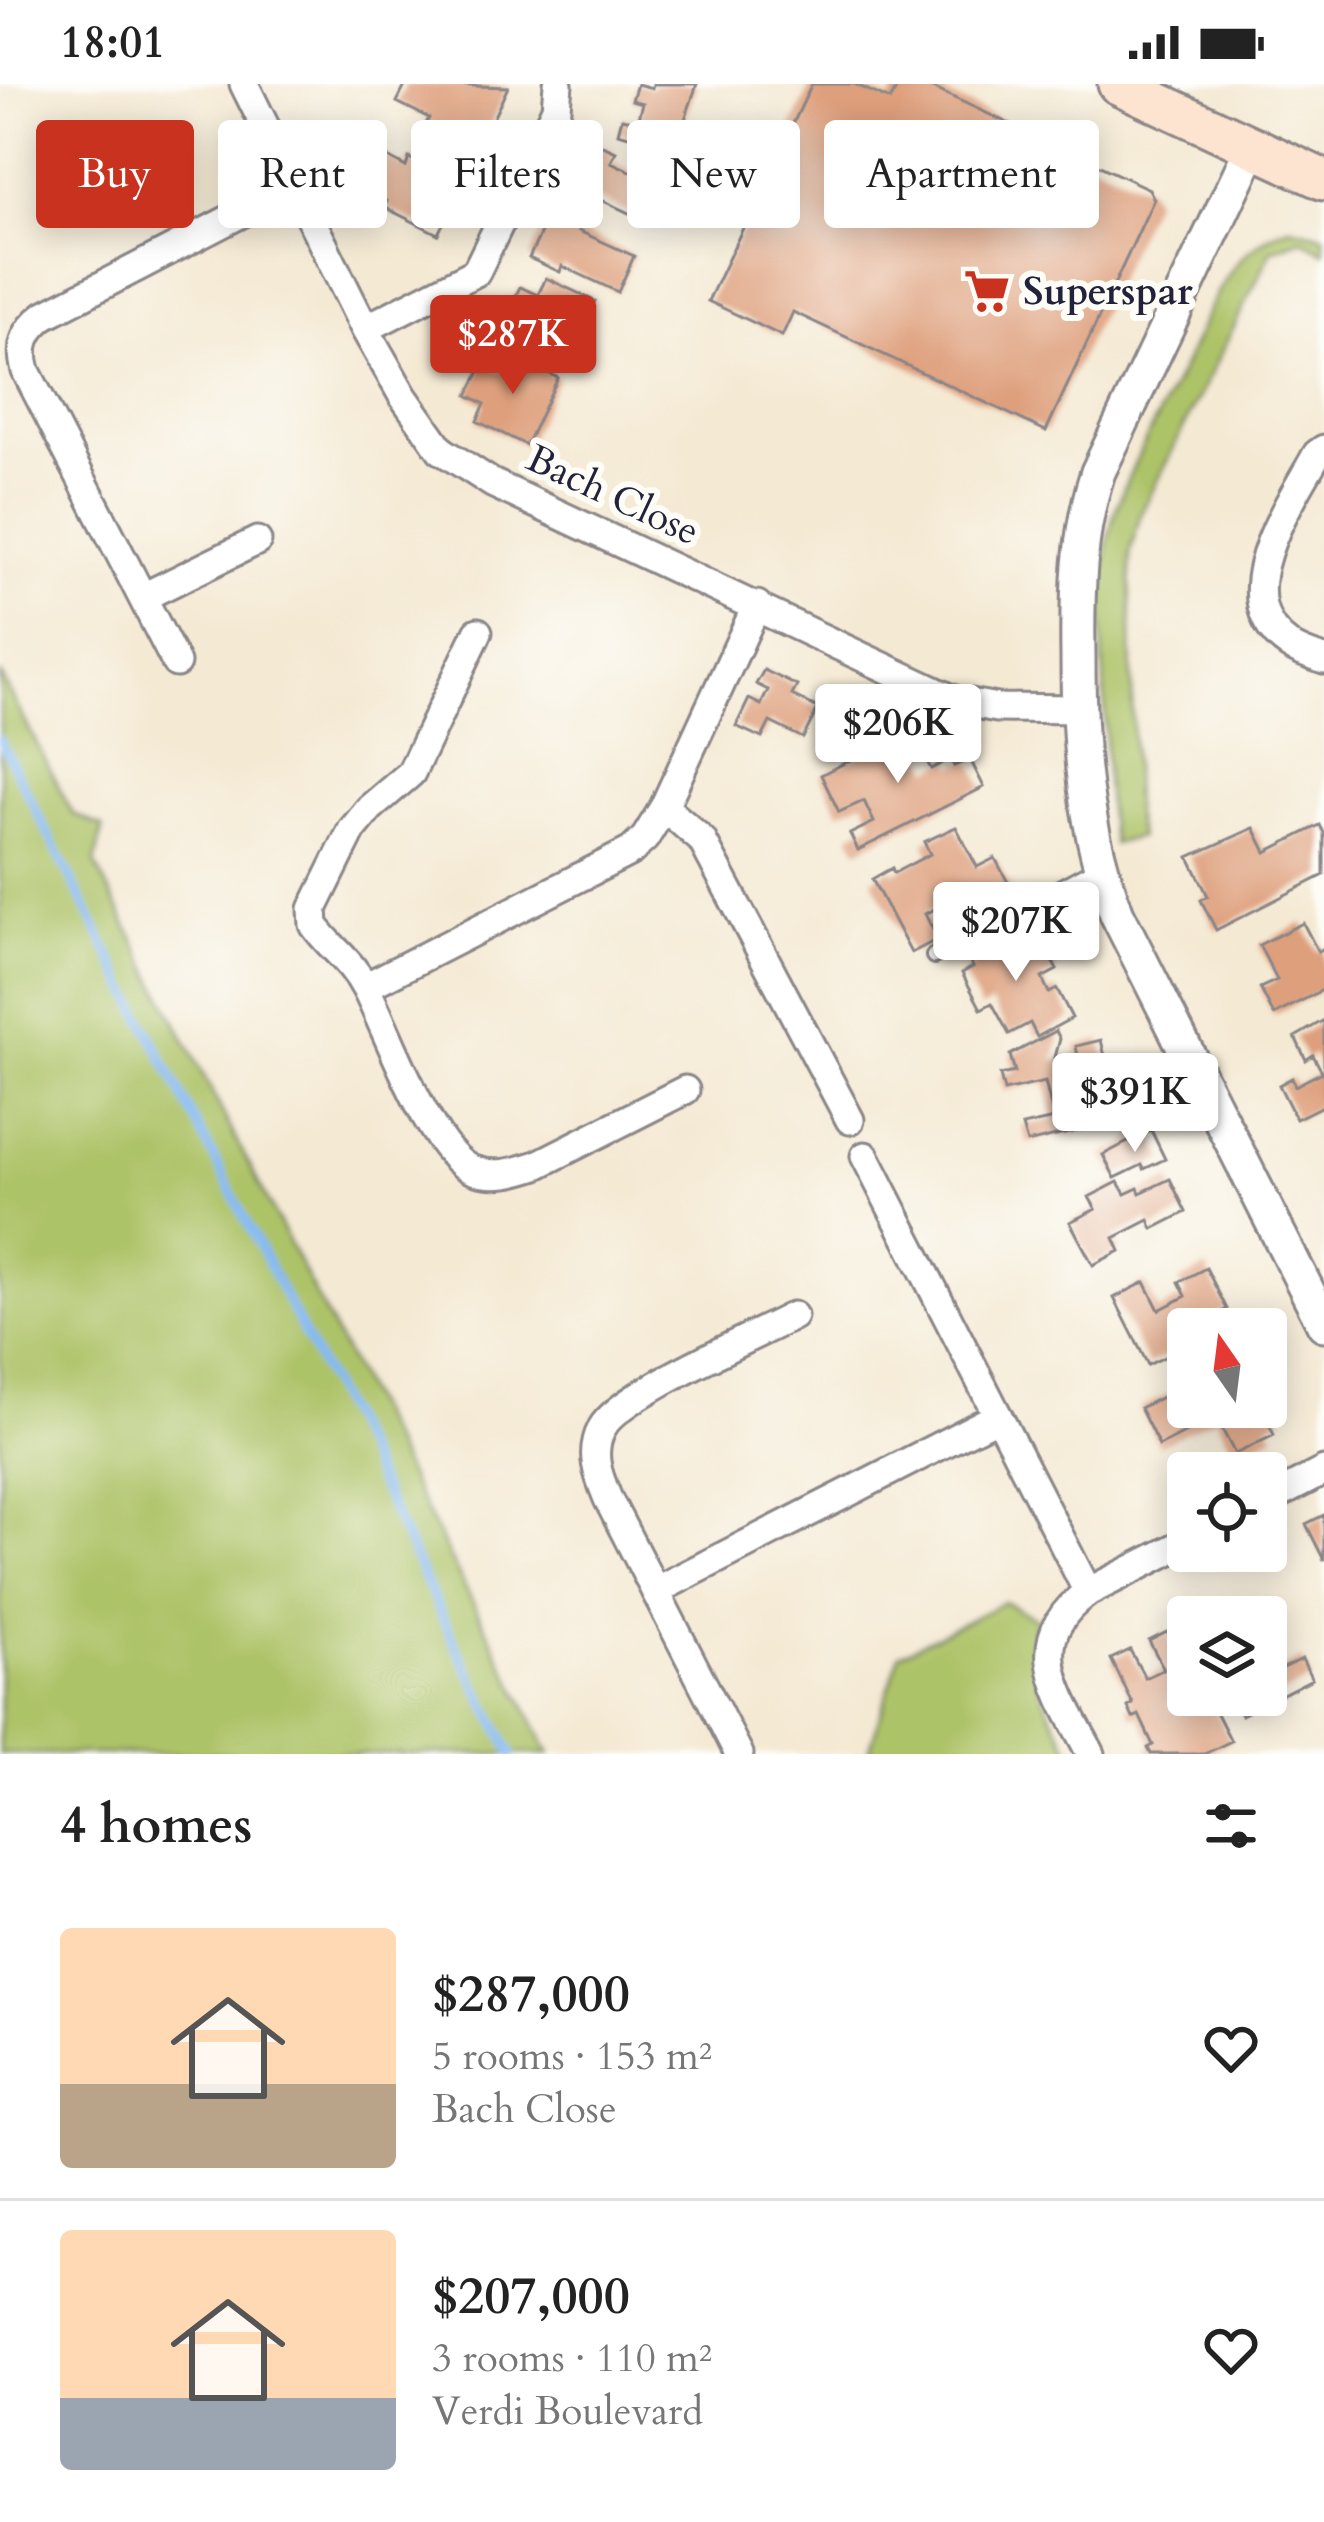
<!DOCTYPE html>
<meta charset="utf-8">
<style>
body{margin:0;font-family:Cardo,serif;background:#f2f2f2;color:#222;height:100vh;display:flex;flex-direction:column;font-size:45px;white-space:nowrap}
*{box-sizing:border-box;margin:0}
p{font-size:39px;color:#767676}
.icon{flex:none;width:66px;height:66px;fill:none;stroke:currentColor;stroke-width:2;stroke-linecap:round;stroke-linejoin:round}
.map{position:relative;height:1670px;overflow:hidden}
.details{display:flex;flex-direction:column;background:#fff;flex:1}
.details>*{flex:none}
.banner{position:absolute;left:36px;top:36px;width:1254px;height:108px;display:flex;gap:24px}
.needle{width:78px;rotate:346deg}
.fabs{position:absolute;left:1167px;top:1224px;display:grid;gap:24px}
.fabs a{display:grid;place-items:center;width:120px;height:120px;border-radius:12px;background:#fff;box-shadow:0 6px 30px #0003;font-size:60px}
.price{position:absolute;translate:-50% -102px;padding:0 27px;border-radius:12px;background:#fff;color:#222;font-size:39px;line-height:78px;filter:drop-shadow(0 3px 6px #0008)}
.price::after{content:'';position:absolute;left:50%;top:72px;width:36px;height:27px;margin-left:-18px;background:inherit;clip-path:polygon(0 0,100% 0,50% 100%)}
.price.selected{background:#c8321e;color:#fff}
ul{padding:0;list-style:none}
li{display:flex;align-items:center;gap:36px;height:300px;padding:0 60px}
li+li{border-top:3px solid #e0e0e0}
li span{display:grid;place-items:center;flex:none;width:336px;height:240px;border-radius:12px;color:#555}
li>.icon{margin-inline-start:auto}
span .icon{width:144px;height:144px;fill:#fffc;stroke-width:1}
li b{font-size:51px}
h2{display:flex;justify-content:space-between;align-items:center;height:144px;padding:0 60px;font-size:51px}
.pill{padding:0 42px;border-radius:12px;background:#fff;box-shadow:0 6px 30px #0003;font-size:42px;line-height:108px}
.pill.selected{background:#c8321e;color:#fff}
.status{display:flex;justify-content:space-between;align-items:center;height:84px;padding:0 60px;background:#fff;direction:ltr}
.status svg{height:33px;fill:currentColor}
.map>svg:first-child{display:block}
.green{fill:#adc368;stroke:#687252;stroke-width:3}
.lines{fill:none;stroke-linecap:round;stroke-linejoin:round}
.stream{stroke:#85baf4;stroke-width:9}
.building{fill:#de9f7b}
.service-casing{stroke:#8b8687;stroke-width:20}
.minor-casing{stroke:#8b8687;stroke-width:33}
.tertiary-casing{stroke:#8b8687;stroke-width:39}
.secondary-casing{stroke:#8b8687;stroke-width:45}
.service{stroke:#fff;stroke-width:14}
.minor{stroke:#fff;stroke-width:27}
.tertiary{stroke:#fff;stroke-width:33}
.secondary{stroke:#fde4d0;stroke-width:39}
.labels{text-anchor:middle;dominant-baseline:central;stroke-width:12;stroke-linejoin:round;paint-order:stroke}
.poi-label{font-size:39px;font-weight:bold;fill:#22223b;stroke:#fdfcf7;text-anchor:start}
.street-label{font-size:39px;fill:#22223b;stroke:#fdfcf7}
</style>
<div class="status"><b>18:01</b><svg viewBox="0 0 49 12"><path d="M0 12V9h3v3zM5 12V6h3v6zM10 12V3h3v9zM15 12V0h3v12zM26 1h20v11H26zM47 4h2v5h-2z"/></svg></div>
<div class="map">
<svg width="1324" height="1670" viewBox="0 0 1324 1670">
<rect width="100%" height="100%" fill="#fdfcf7"/>
<filter id="ink" filterUnits="userSpaceOnUse"><feTurbulence type="fractalNoise" baseFrequency=".00833" numOctaves="2"/><feDisplacementMap in="SourceGraphic" scale="24" xChannelSelector="R" yChannelSelector="G"/><feConvolveMatrix kernelMatrix="1 2 1 2 8 2 1 2 1" color-interpolation-filters="sRGB"/></filter>
<filter id="wash" filterUnits="userSpaceOnUse"><feTurbulence type="fractalNoise" baseFrequency=".004" numOctaves="4" result="noise"/><feDisplacementMap in="SourceGraphic" scale="48" xChannelSelector="R" yChannelSelector="G"/><feGaussianBlur stdDeviation="2.7" result="paint"/><feColorMatrix in="noise" values="0 0 0 0 0 0 0 0 0 0 0 0 0 0 0 0 0 1.4 0 .05"/><feComposite in="paint" operator="in"/></filter>
<g filter="url(#wash)">
<rect width="100%" height="100%" fill="#f4e9d3"/>
<path class="green" d="M1290 143 1324 151V168L1302 155 1272 166 1141 429 1130 469 1134 729 1139 753 1113 760C1104 715 1106 670 1105 623 1103 560 1096 494 1114 432 1131 377 1163 326 1187 274 1213 218 1228 165 1290 143Z
M0 589 73 730 103 743 95 779 550 1670H0Z
M1005 1518 1036 1535C1024 1592 1047 1621 1073 1670H868L900 1570Z"/>
<g class="lines">
<path class="stream" d="M0 656 361 1361 457 1564 512 1670"/>
</g>
<g id="blocks">
<path class="building" d="M406 0 508 3 472 79 419 54 429 34 397 18Z
M637 0 652 4 653 0H697L675 65 618 49 622 34 638 37 643 19 632 16Z
M812 0H854L890 16 899 0H924L1149 105 1154 115 1046 347 793 228 782 252 708 217Z
M585 54 616 68 611 78 667 104 650 139 595 113 592 119 561 105Z
M421 64 445 76 439 87 463 99 438 150 384 123 387 117 357 101 374 66 406 83 409 74 415 77Z
M553 123 583 137 579 147 634 172 618 208 562 182 560 188 529 174Z
M546 194 595 217 562 284 513 260 522 243 504 235 520 203 538 211Z
M510 271 558 294 526 361 477 337 485 320 468 311 484 279 502 288Z
M764 586 797 602 792 611 818 624 803 654 770 638 762 654 736 642 749 615 761 621 768 606 756 600Z
M910 646 931 685 950 675 954 682 970 675 984 703 858 766 850 750 874 738 864 717 839 728 821 691Z
M1320 741 1324 749V791L1216 846 1201 816 1208 812 1189 773 1254 744 1266 768Z
M956 743 977 783 995 774 1011 804 960 830 953 816 925 830 938 855 911 869 872 795 892 784 894 789 930 770 924 758Z
M1303 839 1318 868 1324 864V905L1274 931 1260 904 1277 896 1259 861Z
M1015 844 1022 857 1030 853 1041 875 1049 871 1057 886 1042 894 1049 909 1057 905 1072 934 1037 953 1030 939 1009 950 992 919 981 925 962 889 973 883 966 869Z
M1324 936V1021L1296 1035 1279 1001 1292 994 1295 1002 1322 988 1313 971 1306 976 1295 953Z
M1056 947 1060 955 1054 977 1078 972 1076 962 1101 956 1110 993 1084 1000 1094 1043 1027 1059 1022 1042 1054 1035 1045 998 1004 1007 1000 991 1015 988 1010 971Z
M1151 1046 1165 1075 1144 1085 1142 1081 1115 1094 1103 1071Z
M1170 1095 1186 1128 1153 1145 1149 1136 1114 1154 1120 1167 1093 1181 1070 1138 1096 1125 1089 1113 1118 1098 1125 1110 1138 1104 1140 1109Z
M1206 1184 1227 1225 1202 1238 1206 1245H1188V1261L1148 1281 1114 1214 1145 1198 1159 1226 1186 1212 1179 1198Z
M1266 1274 1279 1301 1269 1306 1282 1334 1269 1340 1274 1351 1235 1370 1216 1333 1159 1362 1140 1324 1188 1300V1323H1266Z
M1324 1431V1476L1306 1440Z
M1167 1548 1188 1588V1597L1175 1604 1185 1625 1209 1614 1231 1657 1204 1670H1151L1148 1664 1153 1661 1139 1631 1133 1634 1128 1623 1133 1620 1111 1575 1130 1566 1145 1594 1164 1585 1149 1557Z
M1266 1566 1277 1587 1302 1575 1312 1595 1242 1631 1232 1611H1266Z"/>
</g>
</g>
<g filter="url(#ink)">
<use href="#blocks" fill-opacity="0" stroke="#8b8687" stroke-width="3"/>
<g class="lines">
<g class="service-casing">
<path id="service" d="M934 872 1098 783"/>
</g>
<g class="minor-casing">
<path id="minor" d="M244 0 365 245 403 312 441 366 492 399 954 616 997 624 1078 625
M365 245 476 188 556 24 558 0
M1324 365 1317 370C1290 420 1222 514 1289 561 1299 568 1312 572 1324 576
M143 513 257 457
M478 548 411 689 370 724 352 746 313 825 314 841C331 865 351 876 366 905 388 947 431 1071 473 1086 495 1094 516 1088 537 1081L685 1006
M176 579 26 287C19 262 25 246 45 231L294 102
M664 723 702 756 850 1036
M365 903 631 767 645 754 664 723 757 521
M865 1072 1088 1508
M1266 1417 1324 1387
M655 1507 998 1332
M739 1670 608 1415C598 1391 589 1369 602 1344 618 1311 755 1252 793 1232
M1091 1670C1061 1612 1019 1558 1088 1508L1188 1457"/>
</g>
<g class="tertiary-casing">
<path id="tertiary" d="M1253 62 1098 388C1078 449 1077 509 1078 573 1078 663 1084 746 1117 830L1324 1240"/>
</g>
<g class="secondary-casing">
<path id="secondary" d="M1118 0 1324 96"/>
</g>
<use href="#service" class="service"/>
<use href="#minor" class="minor"/>
<use href="#tertiary" class="tertiary"/>
<use href="#secondary" class="secondary"/>
</g>
</g>
<defs>
<g id="supermarket-bare" transform="scale(3.6)"><path d="M-6-5.5h2.5l.6 2H6L4.5 2H-2.5L-4.4-4H-6ZM-1.5 3.2a1.3 1.3 0 1 0 .1 0ZM3 3.2a1.3 1.3 0 1 0 .1 0Z" fill="#c8321e" stroke="#fdfcf7" stroke-width="2.5" paint-order="stroke"/></g>
</defs>
<g fill-rule="evenodd">
<use href="#supermarket-bare" x="987" y="207"/>
</g>
<g class="labels">
<g class="poi-label">
<text x="1023" y="207">Superspar</text>
</g>
<g class="street-label">
<text transform="translate(613 411) rotate(25)">Bach Close</text>
</g>
</g>
</svg>
<div class="fabs">
<a><svg class="needle" viewBox="-14 -14 28 28"><path d="M0-13l5 13h-10z" fill="#e53935"/><path d="M0 13l5-13h-10z" fill="#767676"/></svg></a>
<a><svg class="icon" aria-label="locate" viewBox="0 0 24 24"><circle cx="12" cy="12" r="6"/><path d="M12 2v4M12 18v4M2 12h4M18 12h4"/></svg></a>
<a><svg class="icon" aria-label="layers" viewBox="0 0 24 24"><path d="M12 4l9 5-9 5-9-5zM3 14l9 5 9-5"/></svg></a>
</div>
<b class="price selected" style="left:513px;top:313px">$287K</b>
<b class="price" style="left:898px;top:702px">$206K</b>
<b class="price" style="left:1016px;top:900px">$207K</b>
<b class="price" style="left:1135px;top:1071px">$391K</b>
<div class="banner">
<a class="pill selected">Buy</a>
<a class="pill">Rent</a>
<a class="pill">Filters</a>
<a class="pill">New</a>
<a class="pill">Apartment</a>
</div>
</div>
<section class="details">
<h2>4 homes<svg class="icon" aria-label="filters" viewBox="0 0 24 24"><path d="M4 7h16M4 17h16"/><circle cx="9" cy="7" r="2"/><circle cx="15" cy="17" r="2"/></svg></h2>
<ul>
<li><span style="background:linear-gradient(#ffd9b3 65%,#b9a48a 0)"><svg class="icon" aria-label="home" viewBox="0 0 24 24"><path d="M3 11l9-7 9 7M6 9v11h12V9"/></svg></span><div><b>$287,000</b><p>5 rooms · 153 m²</p><p>Bach Close</p></div><svg class="icon" aria-label="heart" viewBox="0 0 24 24"><path d="M12 20l-8-8c-3-5 5-10 8-4 3-6 11-1 8 4z"/></svg></li>
<li><span style="background:linear-gradient(#ffd9b3 70%,#9aa5b1 0)"><svg class="icon" aria-label="home" viewBox="0 0 24 24"><path d="M3 11l9-7 9 7M6 9v11h12V9"/></svg></span><div><b>$207,000</b><p>3 rooms · 110 m²</p><p>Verdi Boulevard</p></div><svg class="icon" aria-label="heart" viewBox="0 0 24 24"><path d="M12 20l-8-8c-3-5 5-10 8-4 3-6 11-1 8 4z"/></svg></li>
</ul>
</section>
